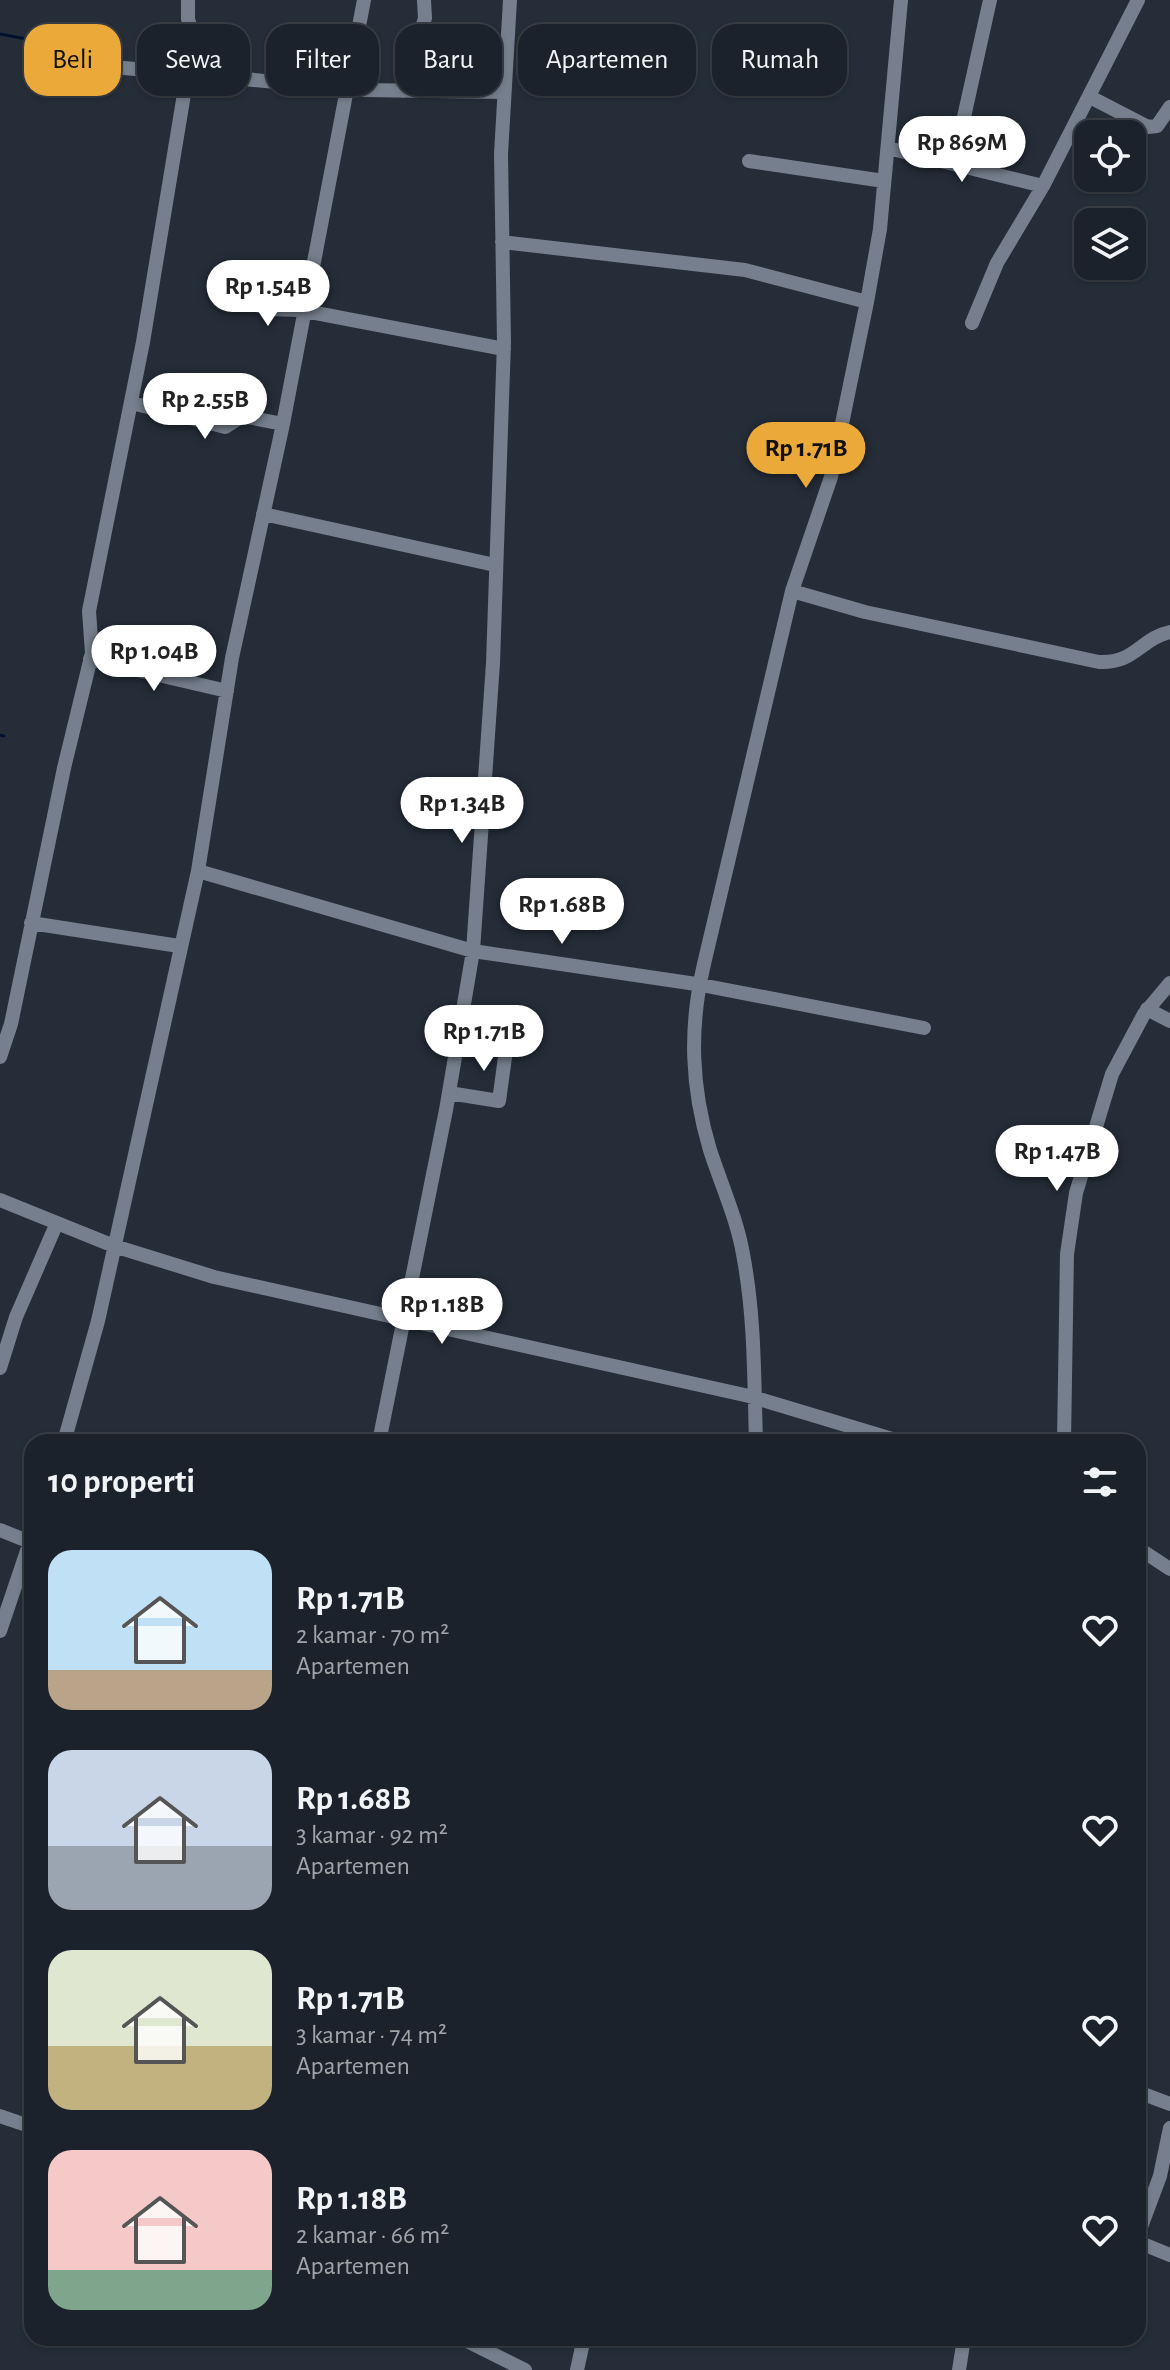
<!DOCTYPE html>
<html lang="id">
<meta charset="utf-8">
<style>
body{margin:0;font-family:"Alegreya Sans",sans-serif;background:#252a33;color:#f1f3f6;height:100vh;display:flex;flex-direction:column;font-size:30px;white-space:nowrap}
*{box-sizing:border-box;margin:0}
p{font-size:26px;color:#a0a4a9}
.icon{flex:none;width:44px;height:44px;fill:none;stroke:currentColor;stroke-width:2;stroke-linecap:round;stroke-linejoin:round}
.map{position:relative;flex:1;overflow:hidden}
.sheet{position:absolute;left:24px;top:1434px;width:1122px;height:912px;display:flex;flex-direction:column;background:#1c222b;border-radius:24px;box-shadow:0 2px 6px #0004,0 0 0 2px #3a3f47}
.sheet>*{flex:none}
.top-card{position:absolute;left:24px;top:24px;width:1122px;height:72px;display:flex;gap:16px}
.controls{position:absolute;left:1074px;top:120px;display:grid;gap:16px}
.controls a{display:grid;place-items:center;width:72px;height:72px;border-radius:16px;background:#1c222b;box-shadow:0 2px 6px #0004,0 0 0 2px #3a3f47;font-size:40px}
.price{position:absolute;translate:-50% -68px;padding:0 18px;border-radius:28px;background:#fff;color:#222;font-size:26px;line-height:52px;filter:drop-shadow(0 2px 4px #0008)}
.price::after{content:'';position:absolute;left:50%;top:48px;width:24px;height:18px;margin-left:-12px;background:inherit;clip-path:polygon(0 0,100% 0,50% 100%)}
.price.active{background:#eba93a;color:#111}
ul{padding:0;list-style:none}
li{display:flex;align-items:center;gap:24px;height:200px;padding:0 24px}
li span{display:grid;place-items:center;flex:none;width:224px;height:160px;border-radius:24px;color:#555}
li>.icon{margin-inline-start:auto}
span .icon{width:96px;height:96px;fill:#fffc;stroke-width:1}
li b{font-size:34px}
h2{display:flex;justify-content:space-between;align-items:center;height:96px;padding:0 24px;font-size:34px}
.chip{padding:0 28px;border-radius:24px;background:#1c222b;box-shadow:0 2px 6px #0004,0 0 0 2px #3a3f47;font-size:28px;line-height:72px}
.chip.active{background:#eba93a;color:#111}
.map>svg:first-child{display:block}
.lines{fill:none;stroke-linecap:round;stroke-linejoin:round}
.stream{stroke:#00102f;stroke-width:3}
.minor{stroke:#757f8d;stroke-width:14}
</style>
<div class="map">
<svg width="1170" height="2370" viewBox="0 0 1170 2370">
<rect width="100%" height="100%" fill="#252d39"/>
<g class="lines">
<path class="stream" d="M0 34 94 52
M0 735 4 736"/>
<path class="minor" d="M188 0V19L198 51 196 76
M414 49 506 57
M124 68 363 90 504 92
M403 91 425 18 424 0
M1090 97 1148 127 1157 126 1170 107
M888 148 1043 186
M749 161 884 181
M954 162 990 0
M502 242 745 270 867 302 831 477 792 591 865 612 1099 662C1135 664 1141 638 1170 632
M244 301 269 309 300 310 504 349
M867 302 880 229 901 0
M972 323 997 263 1043 186 1138 0
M132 403 225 427 242 416 283 424
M263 514 495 565
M90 659 227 691
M198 871 473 951 696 984 924 1028
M31 923 179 946
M1147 1009 1170 1021
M0 1057 11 1024 64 768 92 653 89 611 143 342 187 76
M449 1093 499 1101 506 1050 459 1041
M0 1200 114 1246 214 1277 749 1396 902 1442
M0 1368 16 1317 56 1225
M64 1442 98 1321 198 871 232 658 283 424 364 0
M379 1442 446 1110 473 951 493 663 504 342 501 154 510 0
M756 1442C754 1379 755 1317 743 1254 737 1219 721 1184 710 1150 691 1087 689 1028 704 964L792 591
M1064 1442 1067 1254 1076 1193 1112 1074 1144 1014 1170 983
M0 1530 30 1542
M1138 1548 1170 1569
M0 1631 32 1536
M1138 2092 1170 2104
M0 2116 32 2127
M1138 2235 1160 2176 1170 2128
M1138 2242 1170 2255
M461 2338 525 2370
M577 2370 584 2338
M959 2370 964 2338"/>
</g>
</svg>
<div class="controls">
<a><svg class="icon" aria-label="locate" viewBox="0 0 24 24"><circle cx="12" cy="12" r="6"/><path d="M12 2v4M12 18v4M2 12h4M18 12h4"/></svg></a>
<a><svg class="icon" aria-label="layers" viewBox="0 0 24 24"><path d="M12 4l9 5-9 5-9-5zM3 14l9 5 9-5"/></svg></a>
</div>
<b class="price" style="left:962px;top:184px">Rp 869M</b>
<b class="price" style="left:268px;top:328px">Rp 1.54B</b>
<b class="price" style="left:205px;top:441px">Rp 2.55B</b>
<b class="price active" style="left:806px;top:490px">Rp 1.71B</b>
<b class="price" style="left:154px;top:693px">Rp 1.04B</b>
<b class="price" style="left:462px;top:845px">Rp 1.34B</b>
<b class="price" style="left:562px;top:946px">Rp 1.68B</b>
<b class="price" style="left:484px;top:1073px">Rp 1.71B</b>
<b class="price" style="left:1057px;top:1193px">Rp 1.47B</b>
<b class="price" style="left:442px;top:1346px">Rp 1.18B</b>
<div class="top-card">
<a class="chip active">Beli</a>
<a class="chip">Sewa</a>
<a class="chip">Filter</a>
<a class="chip">Baru</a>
<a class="chip">Apartemen</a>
<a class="chip">Rumah</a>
</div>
<section class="sheet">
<h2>10 properti<svg class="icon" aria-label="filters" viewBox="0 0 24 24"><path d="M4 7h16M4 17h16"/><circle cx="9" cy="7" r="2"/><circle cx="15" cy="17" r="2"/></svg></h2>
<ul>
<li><span style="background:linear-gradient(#bfe0f5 75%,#b9a48a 0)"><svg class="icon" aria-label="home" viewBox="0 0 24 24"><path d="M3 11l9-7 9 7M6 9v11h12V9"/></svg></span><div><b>Rp 1.71B</b><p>2 kamar · 70 m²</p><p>Apartemen</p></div><svg class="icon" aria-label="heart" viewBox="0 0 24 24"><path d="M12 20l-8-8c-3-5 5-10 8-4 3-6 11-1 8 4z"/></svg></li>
<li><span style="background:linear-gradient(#c9d6e8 60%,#9aa5b1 0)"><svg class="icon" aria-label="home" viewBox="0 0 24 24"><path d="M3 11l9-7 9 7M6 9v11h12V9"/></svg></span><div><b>Rp 1.68B</b><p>3 kamar · 92 m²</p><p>Apartemen</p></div><svg class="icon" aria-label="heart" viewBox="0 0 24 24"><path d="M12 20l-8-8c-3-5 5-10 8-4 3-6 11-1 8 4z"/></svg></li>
<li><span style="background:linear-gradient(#dfe7d0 60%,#c2b280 0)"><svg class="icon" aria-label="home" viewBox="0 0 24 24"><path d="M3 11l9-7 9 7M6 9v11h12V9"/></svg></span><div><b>Rp 1.71B</b><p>3 kamar · 74 m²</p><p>Apartemen</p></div><svg class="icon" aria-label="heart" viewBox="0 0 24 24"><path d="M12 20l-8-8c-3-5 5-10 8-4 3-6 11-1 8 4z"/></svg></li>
<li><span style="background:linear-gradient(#f6c9c9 75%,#7fa58c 0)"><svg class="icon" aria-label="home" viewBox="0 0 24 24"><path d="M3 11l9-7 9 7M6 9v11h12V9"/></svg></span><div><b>Rp 1.18B</b><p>2 kamar · 66 m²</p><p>Apartemen</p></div><svg class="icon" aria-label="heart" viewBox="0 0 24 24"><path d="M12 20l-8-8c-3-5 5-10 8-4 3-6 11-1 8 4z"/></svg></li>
</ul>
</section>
</div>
